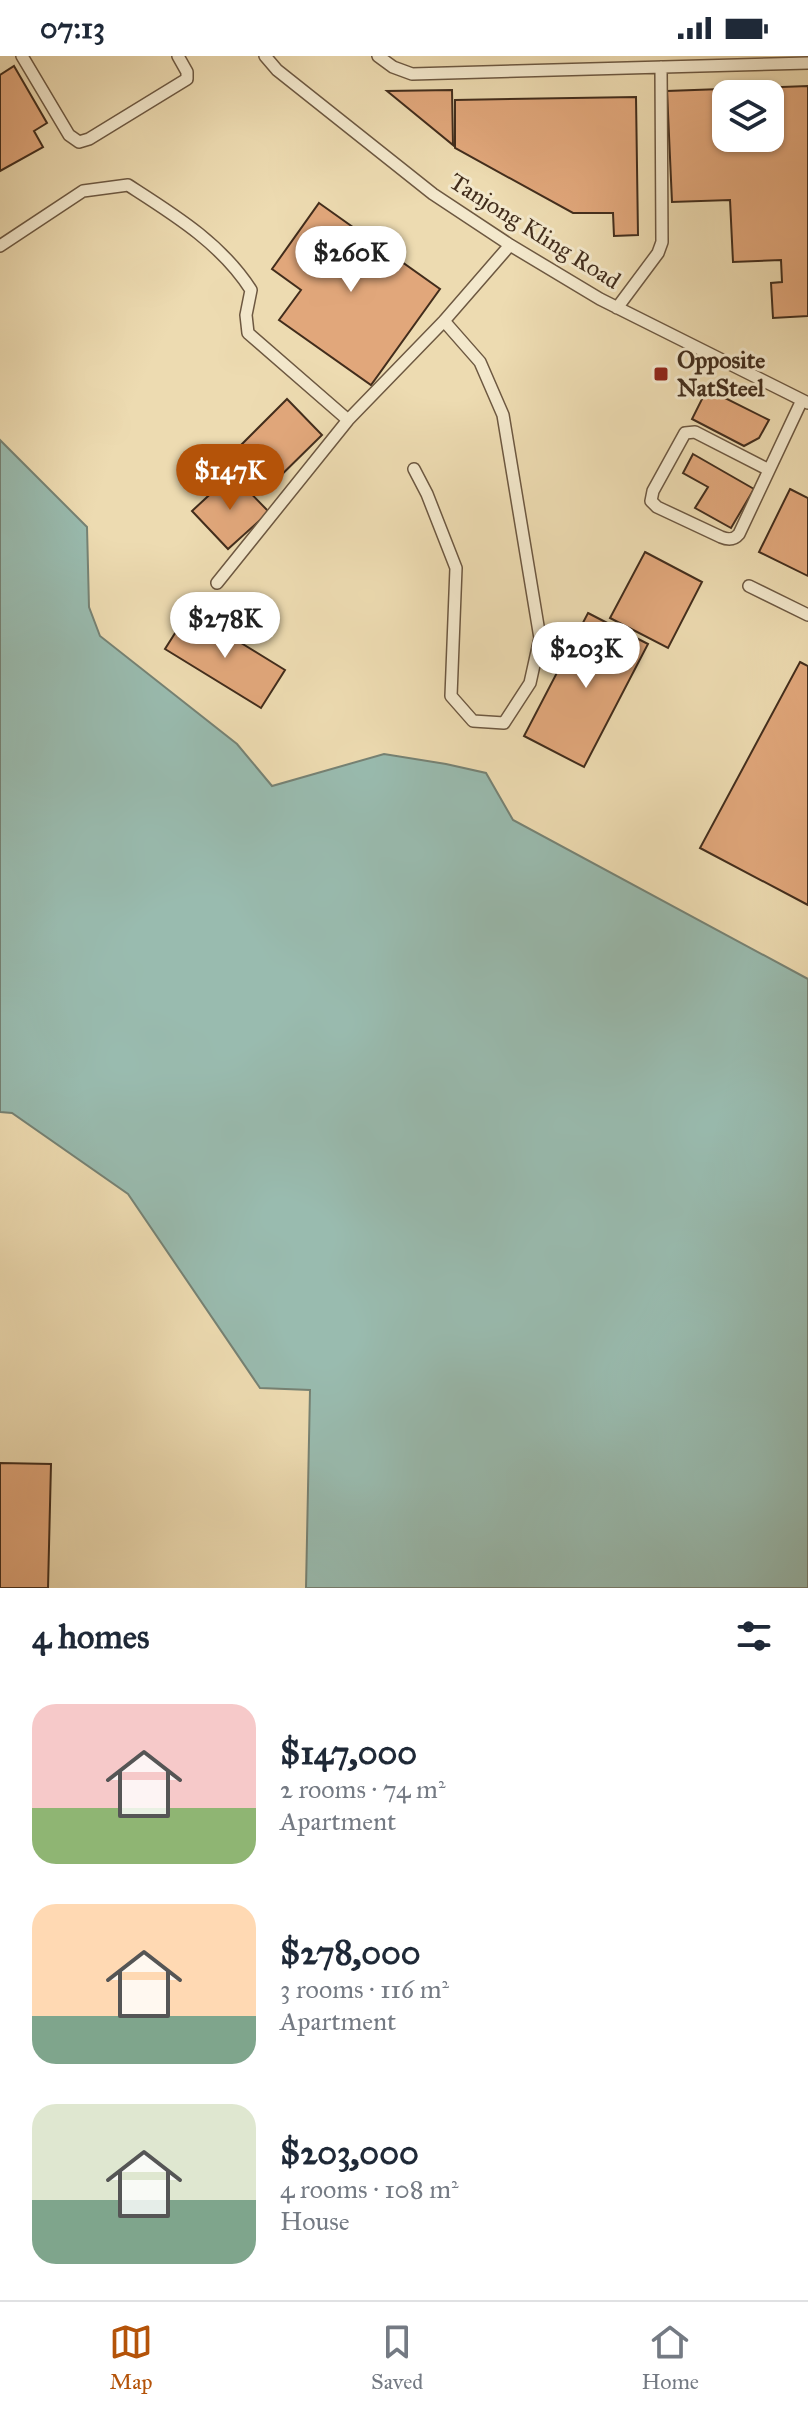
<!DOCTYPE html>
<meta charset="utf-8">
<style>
body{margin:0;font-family:"IM FELL Great Primer",serif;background:#f2f2f3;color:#1f2937;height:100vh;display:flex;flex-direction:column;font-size:30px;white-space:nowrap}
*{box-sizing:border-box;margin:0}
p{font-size:26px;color:#747a83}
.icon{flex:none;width:44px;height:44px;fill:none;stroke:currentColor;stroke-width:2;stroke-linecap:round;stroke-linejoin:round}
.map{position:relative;height:1532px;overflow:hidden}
.details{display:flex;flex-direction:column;background:#fff;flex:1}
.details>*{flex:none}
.buttons{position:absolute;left:712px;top:24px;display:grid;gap:16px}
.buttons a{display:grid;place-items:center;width:72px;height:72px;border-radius:16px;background:#fff;box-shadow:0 2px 6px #0004;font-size:40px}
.price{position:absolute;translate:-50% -68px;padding:0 18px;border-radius:28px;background:#fff;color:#222;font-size:26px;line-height:52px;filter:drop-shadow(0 2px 4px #0008)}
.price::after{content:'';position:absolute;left:50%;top:48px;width:24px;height:18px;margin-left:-12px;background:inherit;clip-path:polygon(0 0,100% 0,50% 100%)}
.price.current{background:#b45309;color:#fff}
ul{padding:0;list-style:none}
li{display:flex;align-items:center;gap:24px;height:200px;padding:0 32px}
li span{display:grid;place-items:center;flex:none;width:224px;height:160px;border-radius:24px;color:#555}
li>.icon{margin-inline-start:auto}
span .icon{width:96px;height:96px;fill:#fffc;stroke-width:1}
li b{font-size:34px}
h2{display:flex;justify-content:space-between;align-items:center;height:96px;padding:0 32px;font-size:34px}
.status{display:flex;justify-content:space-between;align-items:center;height:56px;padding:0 40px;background:#fff;direction:ltr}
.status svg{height:22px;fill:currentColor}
.menu{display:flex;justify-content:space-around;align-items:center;height:112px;border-top:2px solid #e0e1e3;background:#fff;font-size:22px;color:#747a83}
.menu a{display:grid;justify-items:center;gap:4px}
.menu .current{color:#b45309}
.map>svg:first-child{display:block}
.water{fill:#99bbaf;stroke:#768274;stroke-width:2}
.building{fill:#e1a77b;stroke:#422d1c;stroke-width:2;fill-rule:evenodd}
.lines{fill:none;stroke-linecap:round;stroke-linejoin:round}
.lane-casing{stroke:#6d5841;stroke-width:14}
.lane{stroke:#f3e8cc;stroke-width:11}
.poi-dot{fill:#8f2418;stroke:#f3e8cc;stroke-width:3}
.labels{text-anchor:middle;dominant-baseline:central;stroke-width:6;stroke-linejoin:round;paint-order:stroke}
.street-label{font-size:24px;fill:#422d1c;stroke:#f3e8cc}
.poi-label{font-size:24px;font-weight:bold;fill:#422d1c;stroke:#f3e8cc;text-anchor:start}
</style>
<div class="status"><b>07:13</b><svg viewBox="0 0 49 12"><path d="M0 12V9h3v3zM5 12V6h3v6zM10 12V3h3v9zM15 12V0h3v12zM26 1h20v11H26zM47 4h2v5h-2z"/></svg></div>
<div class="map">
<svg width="808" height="1532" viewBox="0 0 808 1532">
<rect width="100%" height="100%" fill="#eddbb1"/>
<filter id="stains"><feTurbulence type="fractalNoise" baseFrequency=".0025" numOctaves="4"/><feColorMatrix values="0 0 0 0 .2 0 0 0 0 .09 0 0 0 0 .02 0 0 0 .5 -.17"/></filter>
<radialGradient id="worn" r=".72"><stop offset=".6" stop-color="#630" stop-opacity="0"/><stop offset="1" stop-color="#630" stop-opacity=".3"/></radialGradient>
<path class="water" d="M0 384 87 471 89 551 100 580 237 688 272 730 384 698 446 708 486 717 513 764 808 923V1532H306L310 1334 260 1332 128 1138 12 1057 0 1056Z"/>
<path class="building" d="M14 10 47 67 34 75 43 91 0 115V19Z
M808 30V260L773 262 771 227 782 226 781 204 733 206 730 144 672 146 667 35ZM726 38H770V82H726Z
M452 34 453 89 387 35Z
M636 41 638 179 614 180 613 157H573L455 92V44Z
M319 147 440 233 371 329 279 264 301 234 272 213Z
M707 333 769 364 759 382 744 390 692 363Z
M287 343 322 379 262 438 227 403Z
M693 398 754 433 731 472 695 452 708 431 683 417Z
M232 418 269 456 228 493 192 455Z
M790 433 808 442V520L759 496Z
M645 496 702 526 668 592 610 562Z
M189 555 285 614 261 652 165 593Z
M588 557 648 588 584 711 524 680Z
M800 606 808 610V849L700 792Z
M0 1407 51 1408 48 1532H0Z"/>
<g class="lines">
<g class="lane-casing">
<path id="lane" d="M22 0 69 79 79 86 89 83 187 23V16L178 0
M265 0 277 14 433 138 510 189 600 243 808 347
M378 0 393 11 412 18 808 7
M0 190 83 135 128 129C173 158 221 187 251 234L246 259 248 277 348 364
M617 252 658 197 662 186 661 11
M414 413 427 438 456 512 451 640 473 665 504 667 530 627 540 582 503 359 480 306 444 265
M769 414 695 376 685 377 653 435 651 445 657 451 721 481C728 484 734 484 739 478L802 344
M217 527 348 364 444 265 510 189
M749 530 808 559"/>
</g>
<use href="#lane" class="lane"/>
</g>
<rect class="poi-dot" x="653" y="310" width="16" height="16" rx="4"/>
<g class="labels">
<g class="street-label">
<text transform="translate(535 175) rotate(32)">Tanjong Kling Road</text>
</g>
<g class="poi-label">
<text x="677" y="304">Opposite<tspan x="677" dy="28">NatSteel</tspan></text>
</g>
</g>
<rect width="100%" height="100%" filter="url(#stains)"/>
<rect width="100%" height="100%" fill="url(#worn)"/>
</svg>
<div class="buttons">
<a><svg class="icon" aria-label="layers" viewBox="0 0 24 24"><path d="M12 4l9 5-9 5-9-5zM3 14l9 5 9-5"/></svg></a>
</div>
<b class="price" style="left:351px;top:238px">$260K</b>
<b class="price current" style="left:230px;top:456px">$147K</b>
<b class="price" style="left:225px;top:604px">$278K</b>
<b class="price" style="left:586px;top:634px">$203K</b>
</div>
<section class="details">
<h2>4 homes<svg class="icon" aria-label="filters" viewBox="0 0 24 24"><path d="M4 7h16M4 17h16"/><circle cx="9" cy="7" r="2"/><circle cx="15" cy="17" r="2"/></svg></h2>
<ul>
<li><span style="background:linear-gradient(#f6c9c9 65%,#8fb573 0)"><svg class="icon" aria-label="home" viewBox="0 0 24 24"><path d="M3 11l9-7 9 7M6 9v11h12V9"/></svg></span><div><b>$147,000</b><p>2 rooms · 74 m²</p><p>Apartment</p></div></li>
<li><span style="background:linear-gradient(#ffd9b3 70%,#7fa58c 0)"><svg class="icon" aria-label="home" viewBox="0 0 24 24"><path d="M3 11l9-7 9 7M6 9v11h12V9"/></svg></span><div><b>$278,000</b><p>3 rooms · 116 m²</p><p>Apartment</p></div></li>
<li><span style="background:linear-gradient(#dfe7d0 60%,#7fa58c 0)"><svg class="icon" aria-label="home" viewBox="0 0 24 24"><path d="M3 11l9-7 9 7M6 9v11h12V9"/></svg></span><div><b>$203,000</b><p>4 rooms · 108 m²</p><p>House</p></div></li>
</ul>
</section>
<nav class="menu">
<a class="current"><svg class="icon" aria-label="map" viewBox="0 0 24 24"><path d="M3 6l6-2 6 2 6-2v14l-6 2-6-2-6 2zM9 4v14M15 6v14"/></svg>Map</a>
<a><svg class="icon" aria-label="saved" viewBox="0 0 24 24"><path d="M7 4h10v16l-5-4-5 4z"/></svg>Saved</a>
<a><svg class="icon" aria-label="home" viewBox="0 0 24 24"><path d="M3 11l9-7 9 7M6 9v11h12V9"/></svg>Home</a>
</nav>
